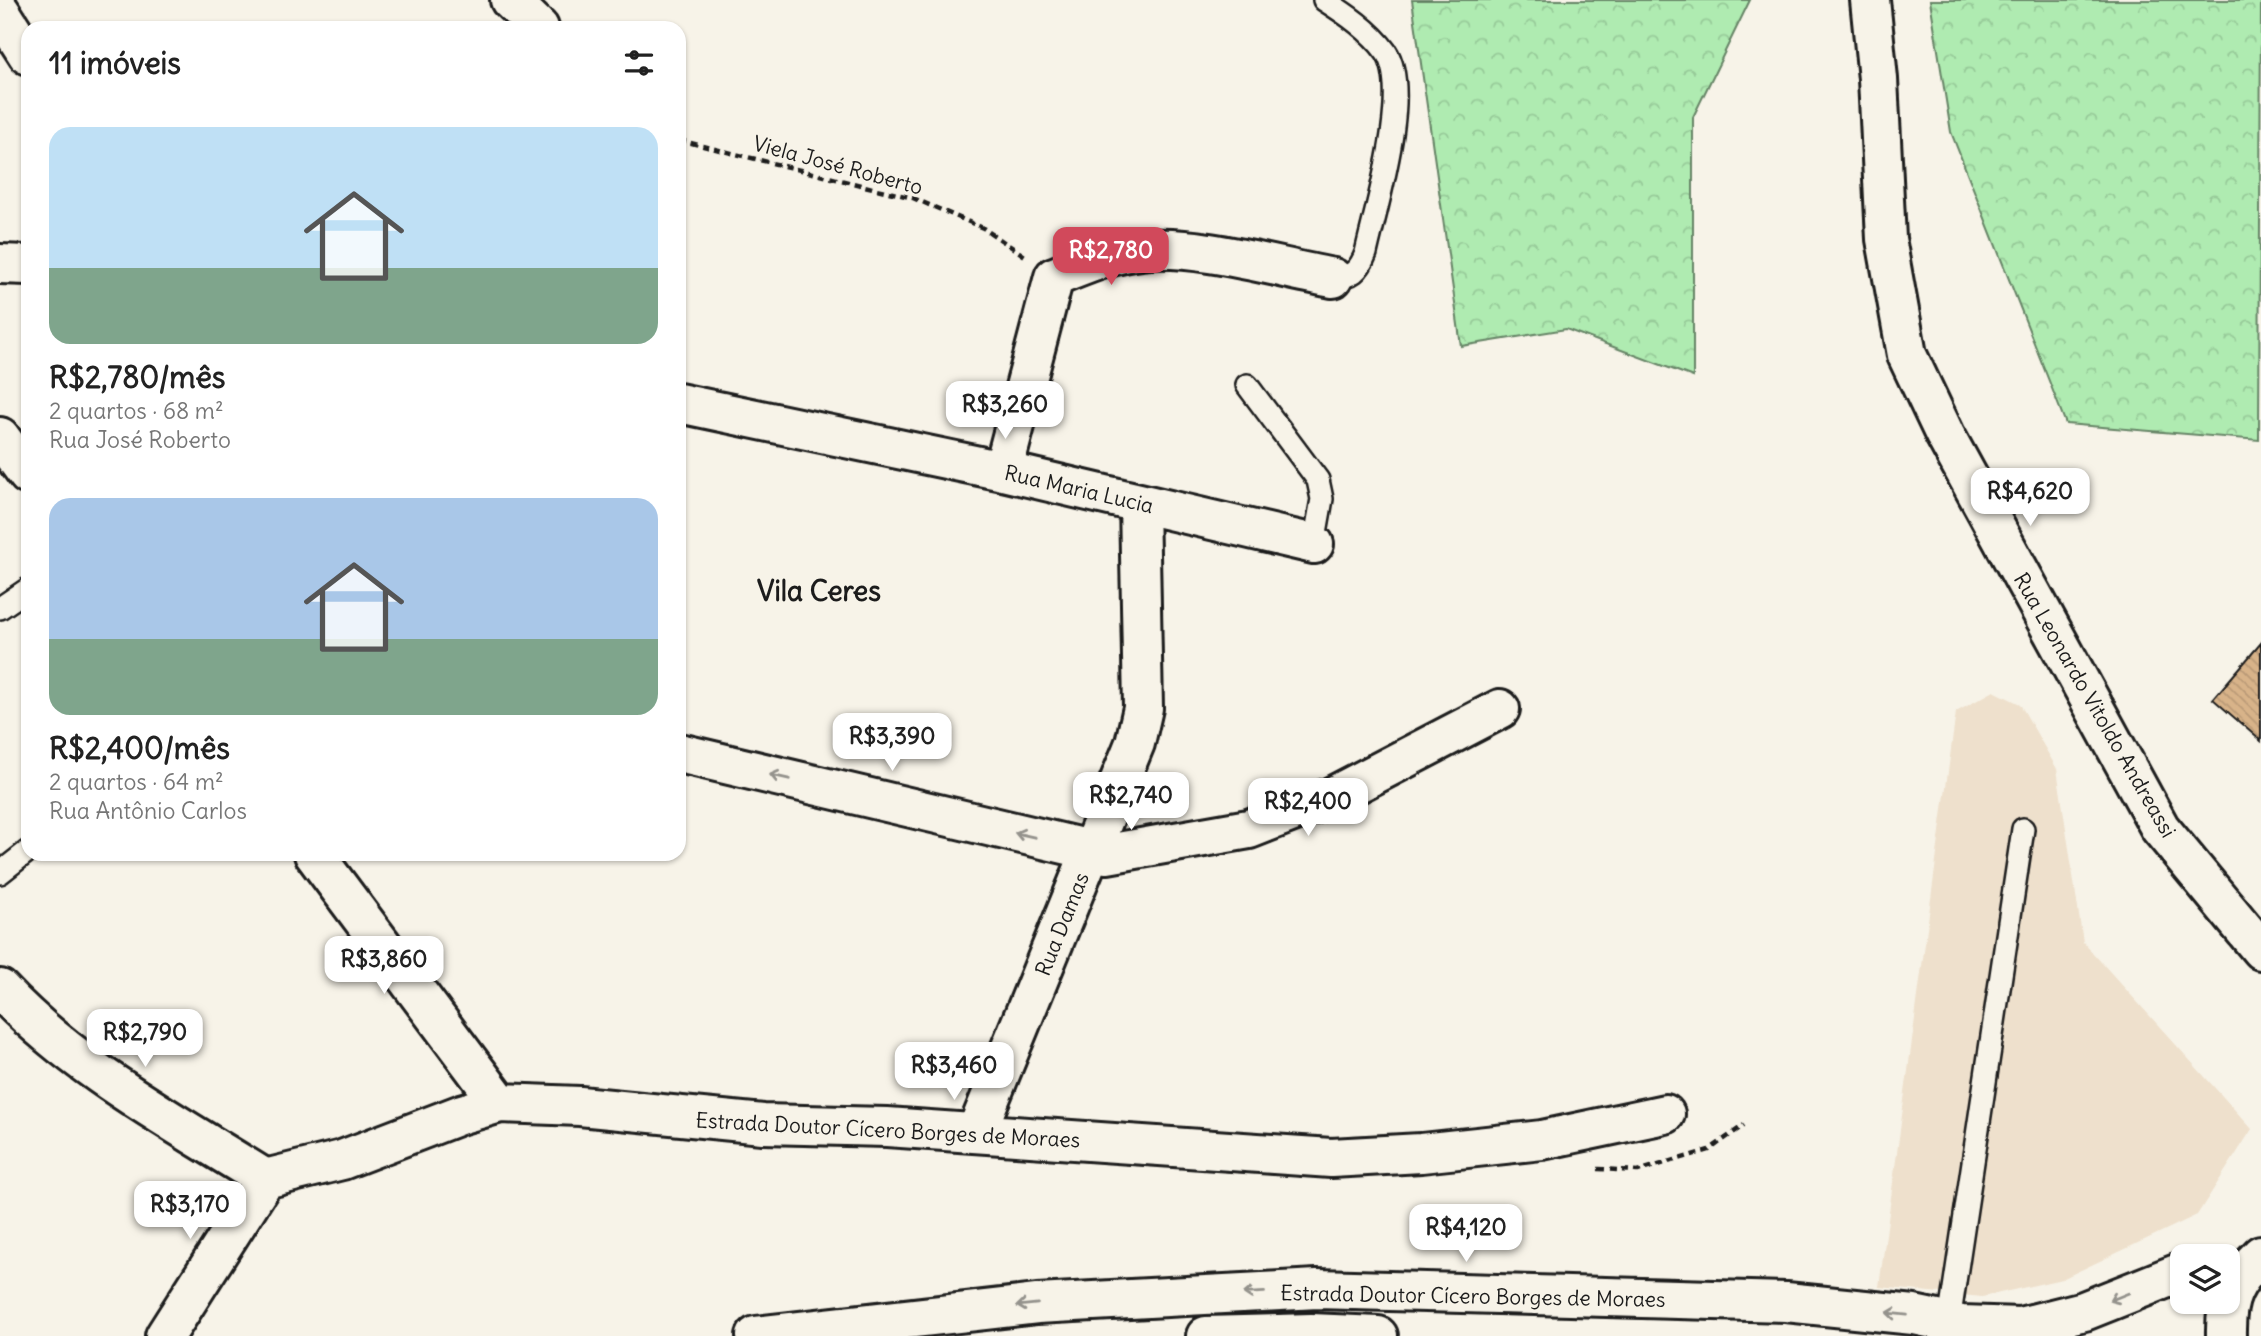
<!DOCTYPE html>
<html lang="pt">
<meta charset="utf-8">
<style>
body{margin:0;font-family:Delius,sans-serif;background:#f6f6f6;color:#222;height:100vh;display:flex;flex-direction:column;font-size:26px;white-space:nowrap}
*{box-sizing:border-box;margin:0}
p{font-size:23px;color:#767676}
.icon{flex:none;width:38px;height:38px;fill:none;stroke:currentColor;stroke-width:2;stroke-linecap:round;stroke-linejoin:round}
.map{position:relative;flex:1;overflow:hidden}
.panel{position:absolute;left:21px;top:21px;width:665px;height:840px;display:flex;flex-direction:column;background:#fff;border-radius:21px;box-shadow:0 2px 5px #0004}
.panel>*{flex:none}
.controls{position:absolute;left:2170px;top:1244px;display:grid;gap:14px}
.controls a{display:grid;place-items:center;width:70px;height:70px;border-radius:14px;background:#fff;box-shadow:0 2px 5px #0004;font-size:35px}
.price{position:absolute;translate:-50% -60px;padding:0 16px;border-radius:14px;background:#fff;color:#222;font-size:23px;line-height:46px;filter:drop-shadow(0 2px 4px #0008)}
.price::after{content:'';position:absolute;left:50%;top:42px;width:21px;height:16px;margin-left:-10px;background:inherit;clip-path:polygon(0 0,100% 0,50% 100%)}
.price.active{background:#d1495b;color:#fff}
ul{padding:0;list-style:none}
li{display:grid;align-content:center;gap:14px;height:371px;padding:0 28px}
li span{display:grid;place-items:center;height:217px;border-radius:21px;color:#555}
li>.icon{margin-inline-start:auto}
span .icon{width:126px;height:126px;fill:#fffc;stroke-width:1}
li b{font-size:30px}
h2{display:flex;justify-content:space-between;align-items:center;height:84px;padding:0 28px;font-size:30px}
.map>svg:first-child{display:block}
.built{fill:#eee0cc}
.forest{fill:url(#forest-crowns);stroke:#668466;stroke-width:2}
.building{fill:url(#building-back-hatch);stroke:#1c1c1c;stroke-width:2}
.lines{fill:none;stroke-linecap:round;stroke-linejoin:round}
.service-casing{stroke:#1c1c1c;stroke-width:26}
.minor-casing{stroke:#1c1c1c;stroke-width:44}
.tertiary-casing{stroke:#1c1c1c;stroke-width:44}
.path{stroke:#1c1c1c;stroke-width:4.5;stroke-dasharray:7 5;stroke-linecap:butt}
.service{stroke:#f7f3e8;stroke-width:21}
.minor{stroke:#f7f3e8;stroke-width:38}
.tertiary{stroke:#f7f3e8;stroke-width:38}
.oneway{stroke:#94928c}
.labels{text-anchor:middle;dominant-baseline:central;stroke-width:6;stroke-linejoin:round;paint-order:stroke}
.street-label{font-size:21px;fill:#1c1c1c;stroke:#f7f3e8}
.district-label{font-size:28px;font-weight:bold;fill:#1c1c1c;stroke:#f7f3e8}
</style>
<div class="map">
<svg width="2261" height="1336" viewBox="0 0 2261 1336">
<defs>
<pattern id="forest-crowns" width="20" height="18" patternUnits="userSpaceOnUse" patternTransform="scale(1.75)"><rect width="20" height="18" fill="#afebb1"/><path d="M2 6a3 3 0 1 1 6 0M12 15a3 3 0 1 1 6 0" fill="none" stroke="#96c998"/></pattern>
<pattern id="building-back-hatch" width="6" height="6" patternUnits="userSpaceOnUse" patternTransform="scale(1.75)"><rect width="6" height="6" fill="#d8b389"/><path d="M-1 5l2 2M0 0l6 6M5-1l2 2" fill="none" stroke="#b99976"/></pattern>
</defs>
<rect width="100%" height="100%" fill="#f7f3e8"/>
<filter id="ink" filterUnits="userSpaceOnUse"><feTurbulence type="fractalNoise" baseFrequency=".0143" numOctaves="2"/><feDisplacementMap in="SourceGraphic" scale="14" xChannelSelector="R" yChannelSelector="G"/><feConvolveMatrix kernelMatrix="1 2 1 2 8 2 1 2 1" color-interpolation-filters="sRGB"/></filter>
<g filter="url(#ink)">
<path class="built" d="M1994 691 2020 704 2057 769 2083 942 2252 1129 2197 1215 2062 1279 1982 1297 1879 1287 1956 712Z"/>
<path class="forest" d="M1412 0H1750L1693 117V377L1566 329 1461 346Z
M1930 0H2261L2259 440 2066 424 1951 132Z"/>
<path class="building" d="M2261 643V741L2213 699Z"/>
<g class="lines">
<g class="service-casing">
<path id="service" d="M1324 0C1346 14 1370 30 1386 52 1412 91 1376 207 1366 253 1359 271 1352 277 1333 278
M1247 385 1318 480 1322 499 1314 544
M0 608 28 589
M0 873 28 851
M1949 1322 2023 829"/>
</g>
<g class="minor-casing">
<path id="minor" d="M510 0 539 28
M1870 0 1878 79 1886 239 1907 355 1945 435 2160 828 2261 950
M0 11 28 55
M0 264 28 265
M679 403 1003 471 1314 544
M0 437 28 475
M1003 471 1054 277C1083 266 1111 253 1141 250 1193 243 1279 268 1333 278
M679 753 1107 854 1249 829 1331 797 1500 709
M314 854 500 1103
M976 1133 1135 743 1143 708 1139 503
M265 1179 342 1160 462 1114 500 1103 580 1106 763 1124 887 1127 1331 1158 1421 1153 1542 1140 1665 1114"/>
</g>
<g class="tertiary-casing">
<path id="tertiary" d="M0 989C75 1069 173 1121 265 1179L165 1336
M756 1336 1037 1304 1317 1289 1786 1302 1914 1315 1962 1325 2020 1327 2084 1311 2182 1272
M1206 1336 1311 1333 1378 1336
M2226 1336C2225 1298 2234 1281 2261 1255"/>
</g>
<path class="path" d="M679 140 913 198 983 228 1025 256
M1598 1169 1638 1171 1709 1150 1744 1125"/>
<use href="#service" class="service"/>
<use href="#minor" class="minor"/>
<use href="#tertiary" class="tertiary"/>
</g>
<defs><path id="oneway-shaft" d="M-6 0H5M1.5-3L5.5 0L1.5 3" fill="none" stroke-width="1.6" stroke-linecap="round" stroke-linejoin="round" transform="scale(1.75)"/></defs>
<g class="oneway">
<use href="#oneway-shaft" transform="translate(780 777) rotate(-167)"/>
<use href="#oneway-shaft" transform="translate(1025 835) rotate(-167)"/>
<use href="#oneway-shaft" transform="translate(1254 1293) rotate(177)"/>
<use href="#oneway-shaft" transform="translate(2119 1297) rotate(158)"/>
<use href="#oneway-shaft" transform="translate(1027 1305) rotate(174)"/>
<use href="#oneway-shaft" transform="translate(1897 1314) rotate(-174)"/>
</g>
</g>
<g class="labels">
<g class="street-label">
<text transform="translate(838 165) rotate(15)">Viela José Roberto</text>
<text transform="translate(1079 489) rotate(13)">Rua Maria Lucia</text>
<text transform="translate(2095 705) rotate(60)">Rua Leonardo Vitoldo Andreassi</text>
<text transform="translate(1062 924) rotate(-68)">Rua Damas</text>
<text transform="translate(888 1130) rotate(3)">Estrada Doutor Cícero Borges de Moraes</text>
<text transform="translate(1473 1296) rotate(1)">Estrada Doutor Cícero Borges de Moraes</text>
</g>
<g class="district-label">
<text x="819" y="591">Vila Ceres</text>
</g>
</g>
</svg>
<div class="controls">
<a><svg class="icon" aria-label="layers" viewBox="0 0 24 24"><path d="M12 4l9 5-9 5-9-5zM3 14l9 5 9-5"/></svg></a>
</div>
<b class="price active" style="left:1111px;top:287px">R$2,780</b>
<b class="price" style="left:1005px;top:441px">R$3,260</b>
<b class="price" style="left:2030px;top:528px">R$4,620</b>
<b class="price" style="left:892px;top:773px">R$3,390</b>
<b class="price" style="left:1131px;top:832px">R$2,740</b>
<b class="price" style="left:1308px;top:838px">R$2,400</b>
<b class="price" style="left:384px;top:996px">R$3,860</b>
<b class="price" style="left:145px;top:1069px">R$2,790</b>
<b class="price" style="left:954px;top:1102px">R$3,460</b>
<b class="price" style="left:190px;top:1241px">R$3,170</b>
<b class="price" style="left:1466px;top:1264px">R$4,120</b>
<section class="panel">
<h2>11 imóveis<svg class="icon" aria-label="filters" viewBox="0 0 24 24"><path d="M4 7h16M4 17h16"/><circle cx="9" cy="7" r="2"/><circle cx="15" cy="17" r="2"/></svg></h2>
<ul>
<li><span style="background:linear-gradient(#bfe0f5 65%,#7fa58c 0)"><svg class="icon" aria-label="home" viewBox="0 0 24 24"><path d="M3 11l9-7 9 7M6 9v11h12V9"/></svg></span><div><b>R$2,780/mês</b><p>2 quartos · 68 m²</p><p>Rua José Roberto</p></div></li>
<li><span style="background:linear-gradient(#a9c7e8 65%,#7fa58c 0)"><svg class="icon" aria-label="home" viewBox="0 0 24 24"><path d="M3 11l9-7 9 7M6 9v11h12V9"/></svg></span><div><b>R$2,400/mês</b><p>2 quartos · 64 m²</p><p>Rua Antônio Carlos</p></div></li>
</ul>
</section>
</div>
